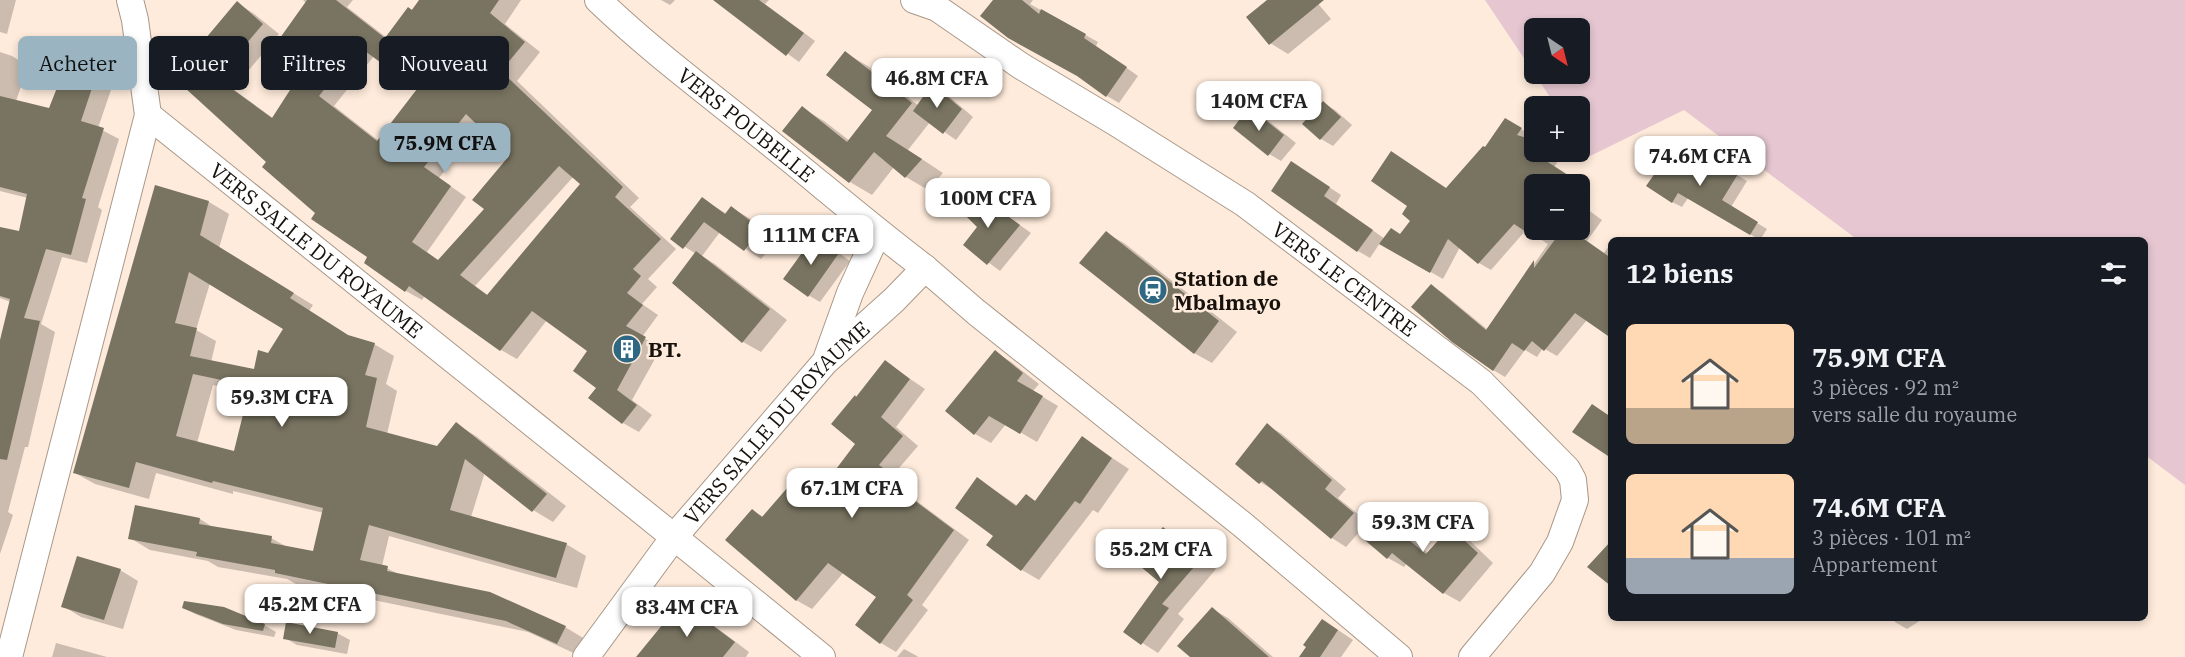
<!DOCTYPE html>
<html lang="fr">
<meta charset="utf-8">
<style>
body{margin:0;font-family:"IBM Plex Serif",serif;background:#20242c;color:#f1f3f6;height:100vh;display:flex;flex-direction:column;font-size:22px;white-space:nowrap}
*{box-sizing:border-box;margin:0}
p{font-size:20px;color:#9ea1a6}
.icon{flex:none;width:33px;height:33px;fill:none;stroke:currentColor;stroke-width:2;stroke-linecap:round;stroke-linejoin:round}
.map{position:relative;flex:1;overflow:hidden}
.drawer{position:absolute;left:1608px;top:237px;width:540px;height:384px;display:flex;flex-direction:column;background:#171b24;border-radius:9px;box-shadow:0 3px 9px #0003}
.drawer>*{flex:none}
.top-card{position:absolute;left:18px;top:36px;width:570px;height:54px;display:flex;gap:12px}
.needle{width:39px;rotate:145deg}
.tools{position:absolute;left:1524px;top:18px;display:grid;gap:12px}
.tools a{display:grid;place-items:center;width:66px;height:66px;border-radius:9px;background:#171b24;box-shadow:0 3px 9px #0003;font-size:30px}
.price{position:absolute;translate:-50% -51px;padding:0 14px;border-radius:12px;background:#fff;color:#222;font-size:20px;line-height:39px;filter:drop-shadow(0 2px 3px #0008)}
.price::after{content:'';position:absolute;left:50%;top:36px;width:18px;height:14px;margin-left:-9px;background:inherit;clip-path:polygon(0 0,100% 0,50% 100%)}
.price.on{background:#9ab4c2;color:#111}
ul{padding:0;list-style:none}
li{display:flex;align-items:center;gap:18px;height:150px;padding:0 18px}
li span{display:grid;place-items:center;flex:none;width:168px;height:120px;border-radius:9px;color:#555}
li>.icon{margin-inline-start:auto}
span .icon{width:72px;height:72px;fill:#fffc;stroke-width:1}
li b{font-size:26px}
h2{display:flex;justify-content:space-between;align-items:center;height:72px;padding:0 18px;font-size:26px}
.tag{padding:0 21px;border-radius:9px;background:#171b24;box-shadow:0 3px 9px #0003;font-size:21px;line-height:54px}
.tag.on{background:#9ab4c2;color:#111}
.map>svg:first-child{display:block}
.green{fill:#e5c6d1;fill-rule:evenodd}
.shadow{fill:#0003;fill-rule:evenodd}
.building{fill:#797461;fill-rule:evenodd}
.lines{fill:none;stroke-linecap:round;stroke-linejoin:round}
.minor-casing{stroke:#a99889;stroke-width:28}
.minor{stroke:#fff;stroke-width:26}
.labels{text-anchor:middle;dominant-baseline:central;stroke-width:5;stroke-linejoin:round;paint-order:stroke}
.street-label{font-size:21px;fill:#17110c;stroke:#feebdb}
.poi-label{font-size:21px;font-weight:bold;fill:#17110c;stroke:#feebdb;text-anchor:start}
</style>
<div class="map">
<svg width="2185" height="657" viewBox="0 0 2185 657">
<rect width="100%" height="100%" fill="#feebdb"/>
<path class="green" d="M1485 0H2185V485L2145 455V240H1858L1684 110 1590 156 1580 141V106H1556ZM1534 28H1580V74H1534Z"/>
<path class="shadow" d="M0 0H16L7 34 0 32Z
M303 0H353L347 7 387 38 420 0H521L505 24 540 52 517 81 639 198 630 207 676 249 648 279 657 287 642 304 658 315 642 337 661 348 632 400 652 415 639 432 623 423 590 398 598 388 589 351 547 320 517 359 501 350 425 295 422 300 406 291 317 212 191 59 237 3 253 13 279 34 233 89 274 119 312 59 306 3ZM374 56 419 88 379 141 334 106ZM480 126 511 155 486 209 439 261 427 252 466 197 439 178ZM574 176 582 183 489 296 475 286Z
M661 0H675L670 5Z
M715 0H769L765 4 815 41 799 62Z
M995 0H1033L1030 4 1098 42 1096 46 1138 76 1119 103 1107 96Z
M1269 0H1315L1331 19 1288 54 1270 43Z
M0 52 12 56 28 66 16 101 50 110 67 67 97 74 113 84 98 128 119 139 98 207 102 210 87 263 62 257 41 324 55 332 28 447H25L8 512 13 515 0 554V346L11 302 0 298V228L20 233 28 198 0 191Z
M845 53 868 66 919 106 933 86 945 93 973 117 956 140 930 122 908 150 943 173 928 190 906 177 894 167 872 195 850 182 784 131 802 108 824 121 850 141 874 110Z
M1323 103 1335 110 1352 125 1333 146 1321 139Z
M1250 109 1262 116 1296 143 1281 161 1269 154Z
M1505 120 1533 136 1530 140 1534 142V152H1558L1563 154 1554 167 1581 185 1580 187V184H1534V230H1580V204L1602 220 1587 241 1604 253 1611 243V337L1587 320 1557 356 1543 348 1537 357 1525 350 1505 377 1493 370 1431 286 1443 293 1488 330 1548 244 1526 230 1491 270 1479 263 1460 247 1443 279 1380 243 1370 258 1358 251 1303 170 1341 195 1336 204 1385 239 1401 235 1452 193 1486 149Z
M1680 146 1713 170 1717 163 1747 181 1731 207 1767 229 1760 240 1688 198 1682 207 1672 202Z
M156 187 209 202 229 214 219 248 313 305 309 311 351 337 374 344 394 356 386 384 397 391 387 434 438 448 456 424 476 436 566 506 553 522 533 510 485 472 471 517 566 544 586 556 577 588 389 536 382 566 403 576 565 627 585 639 578 655 528 632 296 584 287 579 218 567 208 561 150 550 130 538 200 519 214 528 271 538 289 548 315 553 324 513 233 491V494L156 473 149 499 95 484 75 473ZM210 283 285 329 269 354 255 371 211 362 216 341 196 330ZM213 385 250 393 235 453 197 443Z
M702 199 727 214 732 208 749 218 777 240 761 259 720 232 702 256 715 264 787 320 761 352 743 342 696 254 673 239Z
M989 203 1031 233 1000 271 965 245 979 227Z
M1106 233 1124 243 1237 332 1212 363 1194 353Z
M827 244 850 261 820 302 808 295Z
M995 352 1011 362 1039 384 1033 391 1058 406 1037 442 1006 424 991 443 975 434Z
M885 362 925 389 896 427 918 446 893 475 910 487 906 493 969 540 922 605 928 610 896 652 881 643 879 597 844 572 812 609 796 600 752 511 764 517 788 489 811 504 857 444V398Z
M1267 425 1282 434 1346 489 1338 498 1368 522 1346 547 1332 538 1275 491 1260 482Z
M1082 438 1129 469 1098 513 1093 510 1039 580 1022 570 988 545 995 535 978 479 1018 506 1026 496 1037 502Z
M1379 516 1395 526 1428 553 1451 529 1467 538 1493 563 1460 602 1444 593 1407 563 1404 567 1388 558Z
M1164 529 1180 538 1216 569 1178 614 1184 619 1158 653 1125 632 1161 582Z
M120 570 138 581 123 629 81 617 63 606Z
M681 604 697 613 749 652 746 657H639Z
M184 608 264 625 276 632 274 637 236 630 195 614Z
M1212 609 1228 618 1273 657H1190Z
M1892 618H1924L1907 629 1895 622Z
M1323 620 1353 640 1341 657H1301Z
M337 633 350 640 347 654 297 645 285 638Z
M56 643 107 657H52Z
M904 649 917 656 918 657H897Z"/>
<path class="building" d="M307 0H336L385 38 408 7 412 10 419 0H499L490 13 525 42 501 71 623 187 615 197 661 239 633 269 641 276 627 293 643 305 626 326 646 337 617 390 637 405 622 424 588 398 596 388 573 371 587 351 532 311 500 351 409 286 405 292 364 263 367 257 311 219 315 213 262 167 266 162 173 77 188 56 190 57 237 1 263 24 217 78 272 118 310 59 280 38ZM358 46 417 89 377 141 319 96ZM466 114 509 156 472 200 484 209 438 260 412 242 451 186 424 167ZM559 166 580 184 487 295 460 275Z
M713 0H759L804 33 786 56Z
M993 0H1022L1039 14 1041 9 1086 34 1084 38 1127 67 1106 97 1077 76 1008 38 980 16Z
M1267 0H1324L1269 45 1246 17Z
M845 51 912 103 886 136 922 159 905 178 874 152 849 183 782 131 802 106 847 142 872 110 826 75Z
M66 65 97 73 81 121 104 128 82 198 86 199 71 255 46 249 24 318 40 321 7 460 0 459V340L10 299 0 296V227L19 231 27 194 0 187V96L49 108Z
M932 84 962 109 943 134 913 111Z
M1323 101 1341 117 1320 140 1302 124Z
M1249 107 1284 135 1268 156 1233 128Z
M1505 118 1522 128 1517 135 1534 140V152H1548L1543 159 1582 184H1534V237L1514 224 1478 264 1448 239 1430 273 1379 244 1391 228 1400 234 1410 221 1402 214 1407 206 1371 181 1391 151 1446 188 1483 146 1485 147Z
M1680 144 1711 170 1717 161 1738 174 1722 200 1758 222 1750 235 1678 193 1672 203 1646 186 1660 166 1662 167Z
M1291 161 1330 187 1324 196 1373 230 1357 252 1271 191Z
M155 185 209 201 200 235 294 293 290 298 348 335 375 343 365 375 377 378 366 427 437 446 456 422 547 494 532 512 465 459 450 510 567 543 556 578 369 525 360 560 388 566 387 571 490 592 566 626 557 644 506 621 275 573V570L196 556 197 552 128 539 135 505 200 518 199 524 272 536 271 543 313 551 323 508 213 481 212 483 136 462 129 488 73 473ZM189 272 283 329 268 353 258 350 254 369 190 356 197 328 175 323ZM193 374 250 386 234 451 176 436Z
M977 194 1020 225 987 265 963 245 977 227 962 212Z
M702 197 725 214 731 206 761 229 744 251 704 222 683 249 670 239Z
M1562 230H1571L1611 258V338L1575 313 1544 351 1532 341 1524 351 1512 343 1493 371 1452 342 1411 307 1431 284 1486 330 1534 260V268Z
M1106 231 1219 321 1194 354 1079 263Z
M815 235 839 253 808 297 783 279Z
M696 251 770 309 742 343 672 283Z
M995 350 1023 373 1017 381 1043 396 1020 434 989 416 974 435 945 411Z
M885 360 910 379 881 417 903 436 879 465 895 477 891 483 954 530 907 595 913 600 880 644 855 625 876 597 828 563 796 601 725 540 752 509 762 517 788 487 809 505 855 444 831 424 855 395 856 397Z
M1592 404 1611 417V458L1572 432Z
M1267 423 1332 480 1325 489 1354 513 1331 539 1262 481 1259 484 1235 464Z
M1082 436 1112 458 1080 504 1075 501 1021 571 986 545 993 536 955 508 977 477 1016 506 1026 494 1035 501Z
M1378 515 1426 554 1450 527 1478 553 1443 594 1392 553 1387 559 1360 536Z
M1163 527 1201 559 1162 604 1169 608 1141 645 1123 632 1159 582 1134 561Z
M1611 541V586L1587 567Z
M77 556 121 569 104 620 61 607Z
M184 601 224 607 265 624 263 631 223 624 182 608Z
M681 602 735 642 723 657H636Z
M1212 607 1269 657H1190L1177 646Z
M1322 619 1338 630 1320 657H1299L1306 647 1303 645Z
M286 622 338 632 335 648 283 639Z"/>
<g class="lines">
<g class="minor-casing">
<g id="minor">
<path id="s1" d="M598 0C652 52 712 96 771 144 822 185 872 228 925 268"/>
<path id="s2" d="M914 0 937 8 1021 66 1113 121 1245 204 1481 382 1567 469 1573 480 1575 500 1560 542 1542 573 1472 657"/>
<path id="s3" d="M148 115 674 537 825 362 894 300 925 268 976 312 1243 525 1399 657"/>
<path d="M827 357 850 293 878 232"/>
<path d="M9 657 148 115 135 20 130 0"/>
<path d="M586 657 674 537 822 657"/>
</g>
</g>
<use href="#minor" class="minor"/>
</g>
<defs>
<g id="station-disc" transform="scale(1.5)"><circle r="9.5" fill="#2f6882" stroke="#feebdb"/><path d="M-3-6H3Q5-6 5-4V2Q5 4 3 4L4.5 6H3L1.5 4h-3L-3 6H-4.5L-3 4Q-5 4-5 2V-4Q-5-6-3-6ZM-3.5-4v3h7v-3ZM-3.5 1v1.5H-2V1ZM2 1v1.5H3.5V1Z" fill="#fff"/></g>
<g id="building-disc" transform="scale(1.5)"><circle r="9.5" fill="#2f6882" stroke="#feebdb"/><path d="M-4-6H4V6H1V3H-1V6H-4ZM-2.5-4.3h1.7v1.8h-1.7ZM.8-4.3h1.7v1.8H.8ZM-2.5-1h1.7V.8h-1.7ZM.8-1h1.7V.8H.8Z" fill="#fff"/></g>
</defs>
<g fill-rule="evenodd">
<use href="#station-disc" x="1153" y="290"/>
<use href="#building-disc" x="627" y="349"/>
</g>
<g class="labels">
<g class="street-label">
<text stroke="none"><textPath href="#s1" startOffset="194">VERS POUBELLE</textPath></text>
<text stroke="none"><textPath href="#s3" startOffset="216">VERS SALLE DU ROYAUME</textPath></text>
<text stroke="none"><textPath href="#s2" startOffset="514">VERS LE CENTRE</textPath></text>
<text stroke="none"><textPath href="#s3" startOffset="828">VERS SALLE DU ROYAUME</textPath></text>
</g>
<g class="poi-label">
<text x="1174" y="278">Station de<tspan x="1174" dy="24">Mbalmayo</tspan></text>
<text x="648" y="349">BT.</text>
</g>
</g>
</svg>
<div class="tools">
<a><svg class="needle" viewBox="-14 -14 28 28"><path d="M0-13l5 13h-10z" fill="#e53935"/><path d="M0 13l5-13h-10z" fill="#9ea1a6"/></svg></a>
<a>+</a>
<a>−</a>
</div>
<b class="price" style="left:937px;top:109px">46.8M CFA</b>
<b class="price" style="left:1259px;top:132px">140M CFA</b>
<b class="price on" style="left:445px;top:174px">75.9M CFA</b>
<b class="price" style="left:1700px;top:187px">74.6M CFA</b>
<b class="price" style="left:988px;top:229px">100M CFA</b>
<b class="price" style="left:811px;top:266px">111M CFA</b>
<b class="price" style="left:282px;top:428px">59.3M CFA</b>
<b class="price" style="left:852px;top:519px">67.1M CFA</b>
<b class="price" style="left:1423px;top:553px">59.3M CFA</b>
<b class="price" style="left:1161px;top:580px">55.2M CFA</b>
<b class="price" style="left:310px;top:635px">45.2M CFA</b>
<b class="price" style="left:687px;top:638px">83.4M CFA</b>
<div class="top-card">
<a class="tag on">Acheter</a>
<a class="tag">Louer</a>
<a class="tag">Filtres</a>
<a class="tag">Nouveau</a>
</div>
<section class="drawer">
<h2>12 biens<svg class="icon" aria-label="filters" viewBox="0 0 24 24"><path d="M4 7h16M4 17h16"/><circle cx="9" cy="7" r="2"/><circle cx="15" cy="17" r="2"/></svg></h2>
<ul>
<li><span style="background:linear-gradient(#ffd9b3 70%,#b9a48a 0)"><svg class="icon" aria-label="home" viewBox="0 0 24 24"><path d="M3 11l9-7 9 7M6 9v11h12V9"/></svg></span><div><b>75.9M CFA</b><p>3 pièces · 92 m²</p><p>vers salle du royaume</p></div></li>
<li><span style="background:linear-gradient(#ffd9b3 70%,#9aa5b1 0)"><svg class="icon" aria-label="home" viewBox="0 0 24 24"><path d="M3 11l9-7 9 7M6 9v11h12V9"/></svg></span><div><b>74.6M CFA</b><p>3 pièces · 101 m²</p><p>Appartement</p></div></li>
</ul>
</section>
</div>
